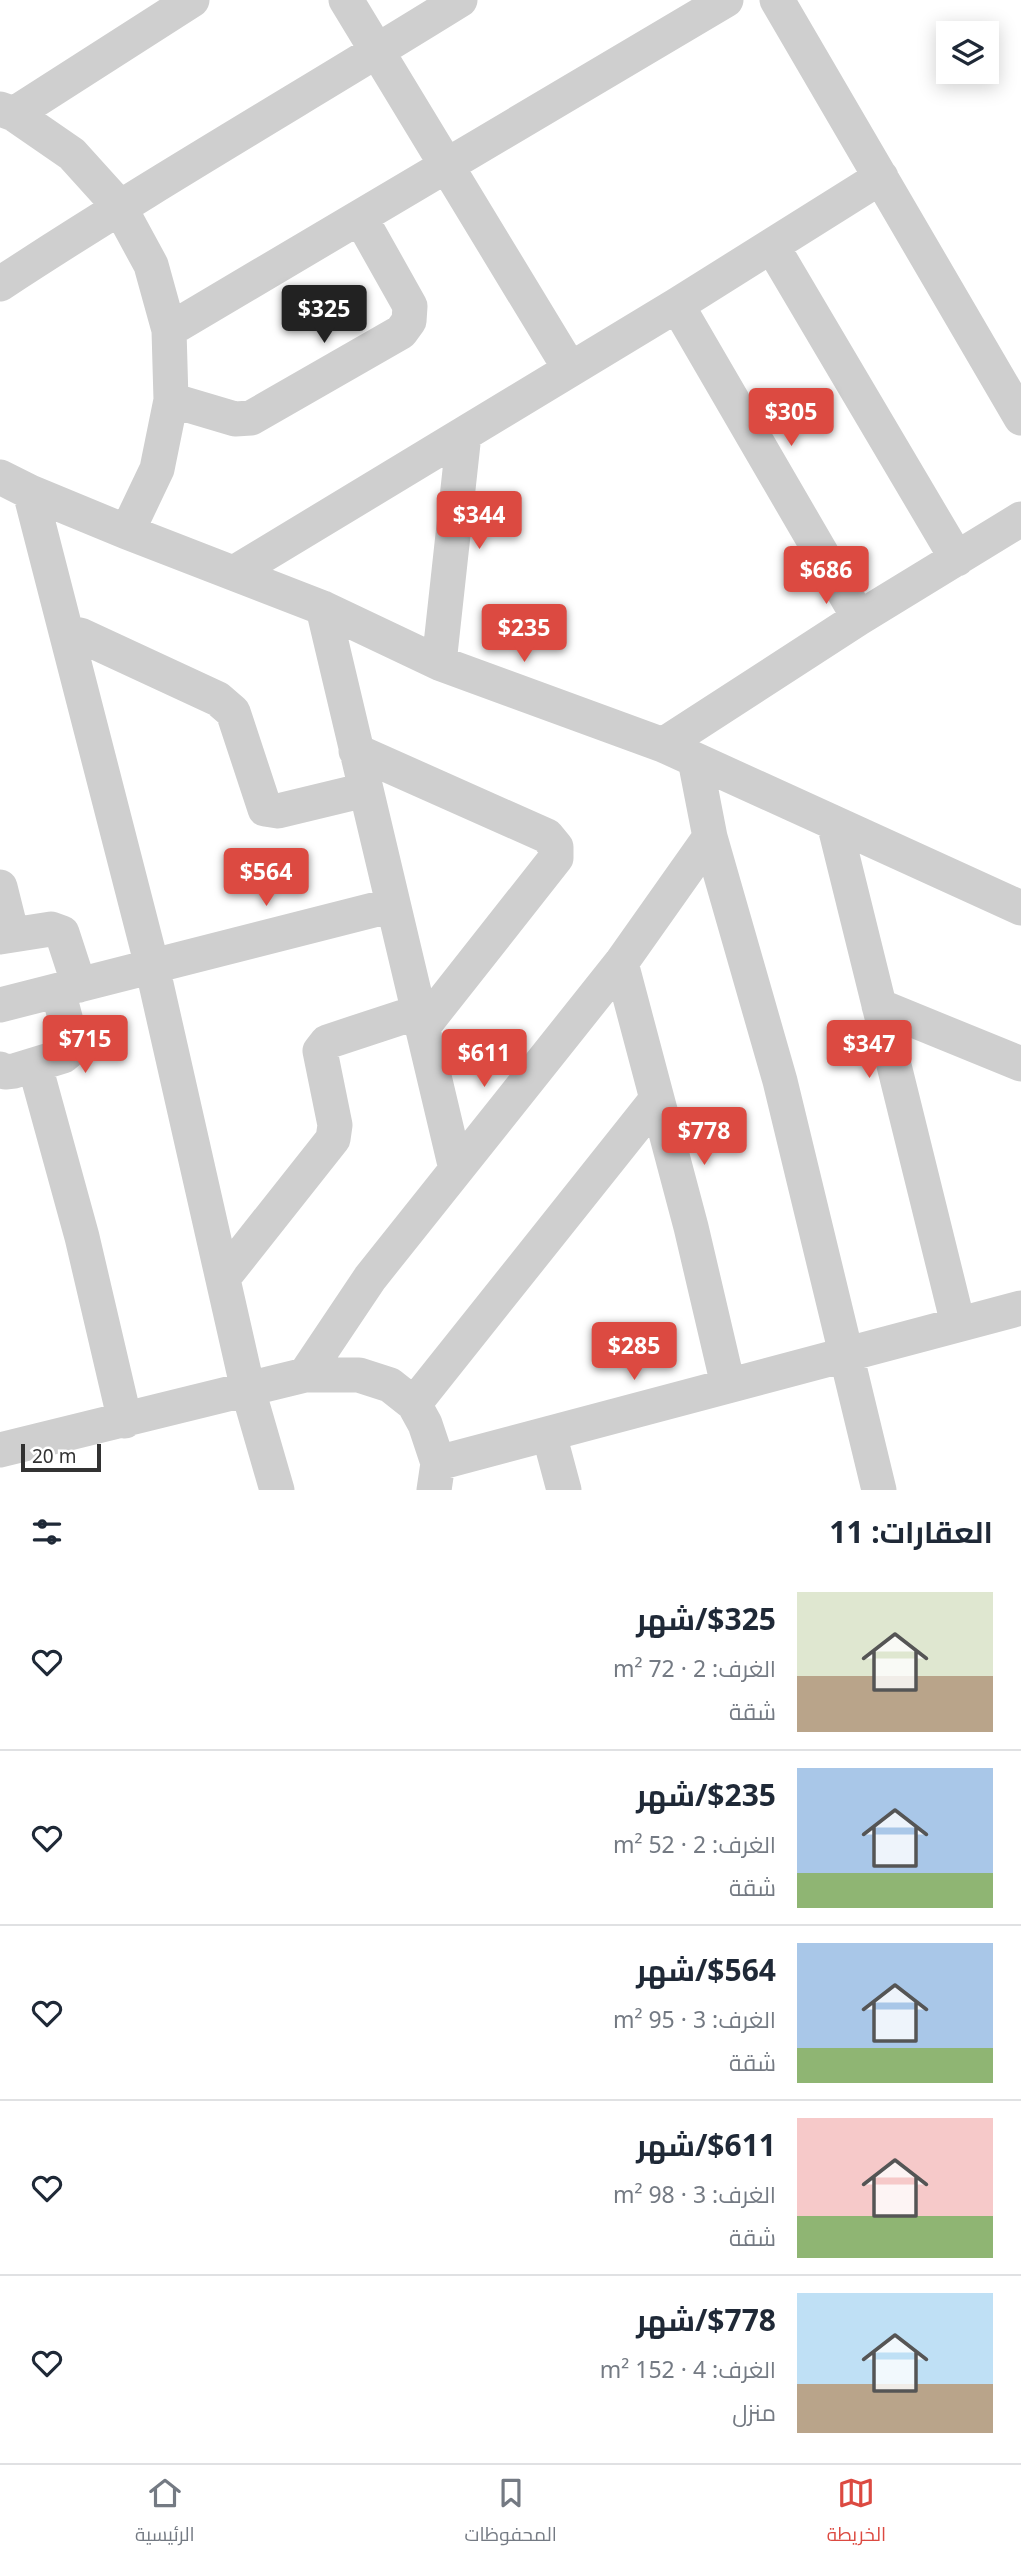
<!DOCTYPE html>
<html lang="ar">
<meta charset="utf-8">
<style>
body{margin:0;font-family:"Noto Sans",Cairo,sans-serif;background:#f6f6f7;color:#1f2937;direction:rtl;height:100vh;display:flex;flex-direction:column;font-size:26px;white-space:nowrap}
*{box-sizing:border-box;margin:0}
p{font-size:23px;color:#747a83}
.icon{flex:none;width:38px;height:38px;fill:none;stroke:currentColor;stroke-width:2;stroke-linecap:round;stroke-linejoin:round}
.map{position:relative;height:1490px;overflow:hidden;direction:ltr}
.panel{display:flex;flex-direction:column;background:#fff;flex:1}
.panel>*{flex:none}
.fabs{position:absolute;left:936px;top:21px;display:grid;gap:14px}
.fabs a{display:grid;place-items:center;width:63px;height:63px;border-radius:0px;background:#fff;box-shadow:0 4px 18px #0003;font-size:35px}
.scale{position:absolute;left:21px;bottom:18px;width:80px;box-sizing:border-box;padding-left:7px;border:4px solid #323232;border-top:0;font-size:19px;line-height:24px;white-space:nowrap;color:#323232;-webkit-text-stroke:5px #fff;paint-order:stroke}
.price{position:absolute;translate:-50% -60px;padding:0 16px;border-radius:7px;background:#dc4a41;color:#fff;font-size:23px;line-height:46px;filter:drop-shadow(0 2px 4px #0008)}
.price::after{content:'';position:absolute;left:50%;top:42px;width:21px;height:16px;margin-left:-10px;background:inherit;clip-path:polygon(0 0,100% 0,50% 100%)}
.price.on{background:#222;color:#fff}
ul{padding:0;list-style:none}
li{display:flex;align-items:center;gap:21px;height:175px;padding:0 28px}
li+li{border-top:2px solid #e0e1e3}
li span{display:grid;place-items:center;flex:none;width:196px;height:140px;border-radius:0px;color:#555}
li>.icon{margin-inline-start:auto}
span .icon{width:84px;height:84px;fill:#fffc;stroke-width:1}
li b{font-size:30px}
h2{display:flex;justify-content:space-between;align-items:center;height:84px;padding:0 28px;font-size:30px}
.tabs{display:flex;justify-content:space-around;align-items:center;height:98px;border-top:2px solid #e0e1e3;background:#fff;font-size:19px;color:#747a83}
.tabs a{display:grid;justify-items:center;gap:4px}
.tabs .on{color:#dc4a41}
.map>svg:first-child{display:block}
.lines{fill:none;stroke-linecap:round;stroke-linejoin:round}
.minor{stroke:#cfcfcf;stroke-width:35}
</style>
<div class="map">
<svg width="1021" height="1490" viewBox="0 0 1021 1490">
<rect width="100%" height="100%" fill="#fff"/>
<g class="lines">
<path class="minor" d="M346 0 570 369
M777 0 1021 418
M0 109 14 114 72 154 119 206 151 265 169 330 171 400 157 469 127 532
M14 114 192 0
M772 246 957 559
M0 284C151 185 307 95 460 0
M677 305 859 618
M169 330 726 0
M171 400 235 419 251 418 401 332 409 321 410 306 360 217
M0 477 30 492 127 532 323 608 439 663 663 745 1021 908
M30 492 152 966 248 1390 277 1490
M234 573 677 305 881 177
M323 608 456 1169
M66 632 80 635 218 699 233 712 265 809 278 811 365 790
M439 663 464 434
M663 745 859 618 1021 519
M356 751 547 836 556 847V858L422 1028
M695 760 710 837 780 1081 879 1490
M834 823 958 1324
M0 887 12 935
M0 937 51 929 62 933 79 985
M621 963 691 1227 728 1385
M0 1005 393 905
M879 1006 1021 1064
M35 1066 82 1237 125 1421
M0 1069 5 1072 14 1071 63 1056 69 1051 70 1036 58 991
M223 1278 333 1139 335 1125 320 1051 327 1042 418 1012
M305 1375 370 1278 621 963 710 837
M414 1404 657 1099
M549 1434 564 1490
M0 1450 305 1375H359L390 1385 414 1404 425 1424 438 1463 434 1490
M438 1463 1021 1308"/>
</g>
</svg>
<div class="fabs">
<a><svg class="icon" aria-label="layers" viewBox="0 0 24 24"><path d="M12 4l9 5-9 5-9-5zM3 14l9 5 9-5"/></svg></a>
</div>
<div class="scale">20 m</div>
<b class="price on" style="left:324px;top:345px">$325</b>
<b class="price" style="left:791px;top:448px">$305</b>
<b class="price" style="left:479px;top:551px">$344</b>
<b class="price" style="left:826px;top:606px">$686</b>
<b class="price" style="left:524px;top:664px">$235</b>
<b class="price" style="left:266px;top:908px">$564</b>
<b class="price" style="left:85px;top:1075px">$715</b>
<b class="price" style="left:869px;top:1080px">$347</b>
<b class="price" style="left:484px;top:1089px">$611</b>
<b class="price" style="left:704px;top:1167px">$778</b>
<b class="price" style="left:634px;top:1382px">$285</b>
</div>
<section class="panel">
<h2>العقارات: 11<svg class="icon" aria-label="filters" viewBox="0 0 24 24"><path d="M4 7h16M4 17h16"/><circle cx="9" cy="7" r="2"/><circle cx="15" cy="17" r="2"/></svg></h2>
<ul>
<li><span style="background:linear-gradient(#dfe7d0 60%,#b9a48a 0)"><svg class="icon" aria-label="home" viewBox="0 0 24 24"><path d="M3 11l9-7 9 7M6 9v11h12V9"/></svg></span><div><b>$325/شهر</b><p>الغرف: 2 · 72 m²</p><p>شقة</p></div><svg class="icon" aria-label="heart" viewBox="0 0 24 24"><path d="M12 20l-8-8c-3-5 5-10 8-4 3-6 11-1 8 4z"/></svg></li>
<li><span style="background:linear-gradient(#a9c7e8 75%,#8fb573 0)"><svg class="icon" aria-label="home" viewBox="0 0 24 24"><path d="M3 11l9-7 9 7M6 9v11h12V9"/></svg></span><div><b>$235/شهر</b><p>الغرف: 2 · 52 m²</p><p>شقة</p></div><svg class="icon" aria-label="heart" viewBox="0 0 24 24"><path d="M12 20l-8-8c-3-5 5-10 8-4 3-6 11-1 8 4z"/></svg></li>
<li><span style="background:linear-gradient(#a9c7e8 75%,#8fb573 0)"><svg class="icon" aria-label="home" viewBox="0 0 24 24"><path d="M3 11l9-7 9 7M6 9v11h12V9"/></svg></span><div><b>$564/شهر</b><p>الغرف: 3 · 95 m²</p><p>شقة</p></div><svg class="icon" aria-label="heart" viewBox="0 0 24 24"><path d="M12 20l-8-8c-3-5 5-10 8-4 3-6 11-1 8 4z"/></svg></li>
<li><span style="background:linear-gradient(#f6c9c9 70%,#8fb573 0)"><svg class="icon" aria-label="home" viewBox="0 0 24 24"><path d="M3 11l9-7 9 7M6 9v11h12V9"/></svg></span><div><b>$611/شهر</b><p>الغرف: 3 · 98 m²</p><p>شقة</p></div><svg class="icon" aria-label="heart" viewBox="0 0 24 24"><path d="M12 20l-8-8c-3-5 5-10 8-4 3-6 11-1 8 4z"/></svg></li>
<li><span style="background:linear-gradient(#bfe0f5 65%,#b9a48a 0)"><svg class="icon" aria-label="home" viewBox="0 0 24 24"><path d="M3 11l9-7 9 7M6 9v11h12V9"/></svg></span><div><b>$778/شهر</b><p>الغرف: 4 · 152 m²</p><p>منزل</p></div><svg class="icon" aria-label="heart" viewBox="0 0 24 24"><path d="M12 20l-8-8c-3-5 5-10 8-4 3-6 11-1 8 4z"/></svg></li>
</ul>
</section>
<nav class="tabs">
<a class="on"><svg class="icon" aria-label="map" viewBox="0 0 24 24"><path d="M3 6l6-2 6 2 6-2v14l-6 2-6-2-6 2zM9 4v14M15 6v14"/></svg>الخريطة</a>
<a><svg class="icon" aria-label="saved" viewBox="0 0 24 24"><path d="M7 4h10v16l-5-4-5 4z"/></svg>المحفوظات</a>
<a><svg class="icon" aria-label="home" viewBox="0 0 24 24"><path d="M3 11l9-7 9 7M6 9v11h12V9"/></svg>الرئيسية</a>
</nav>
